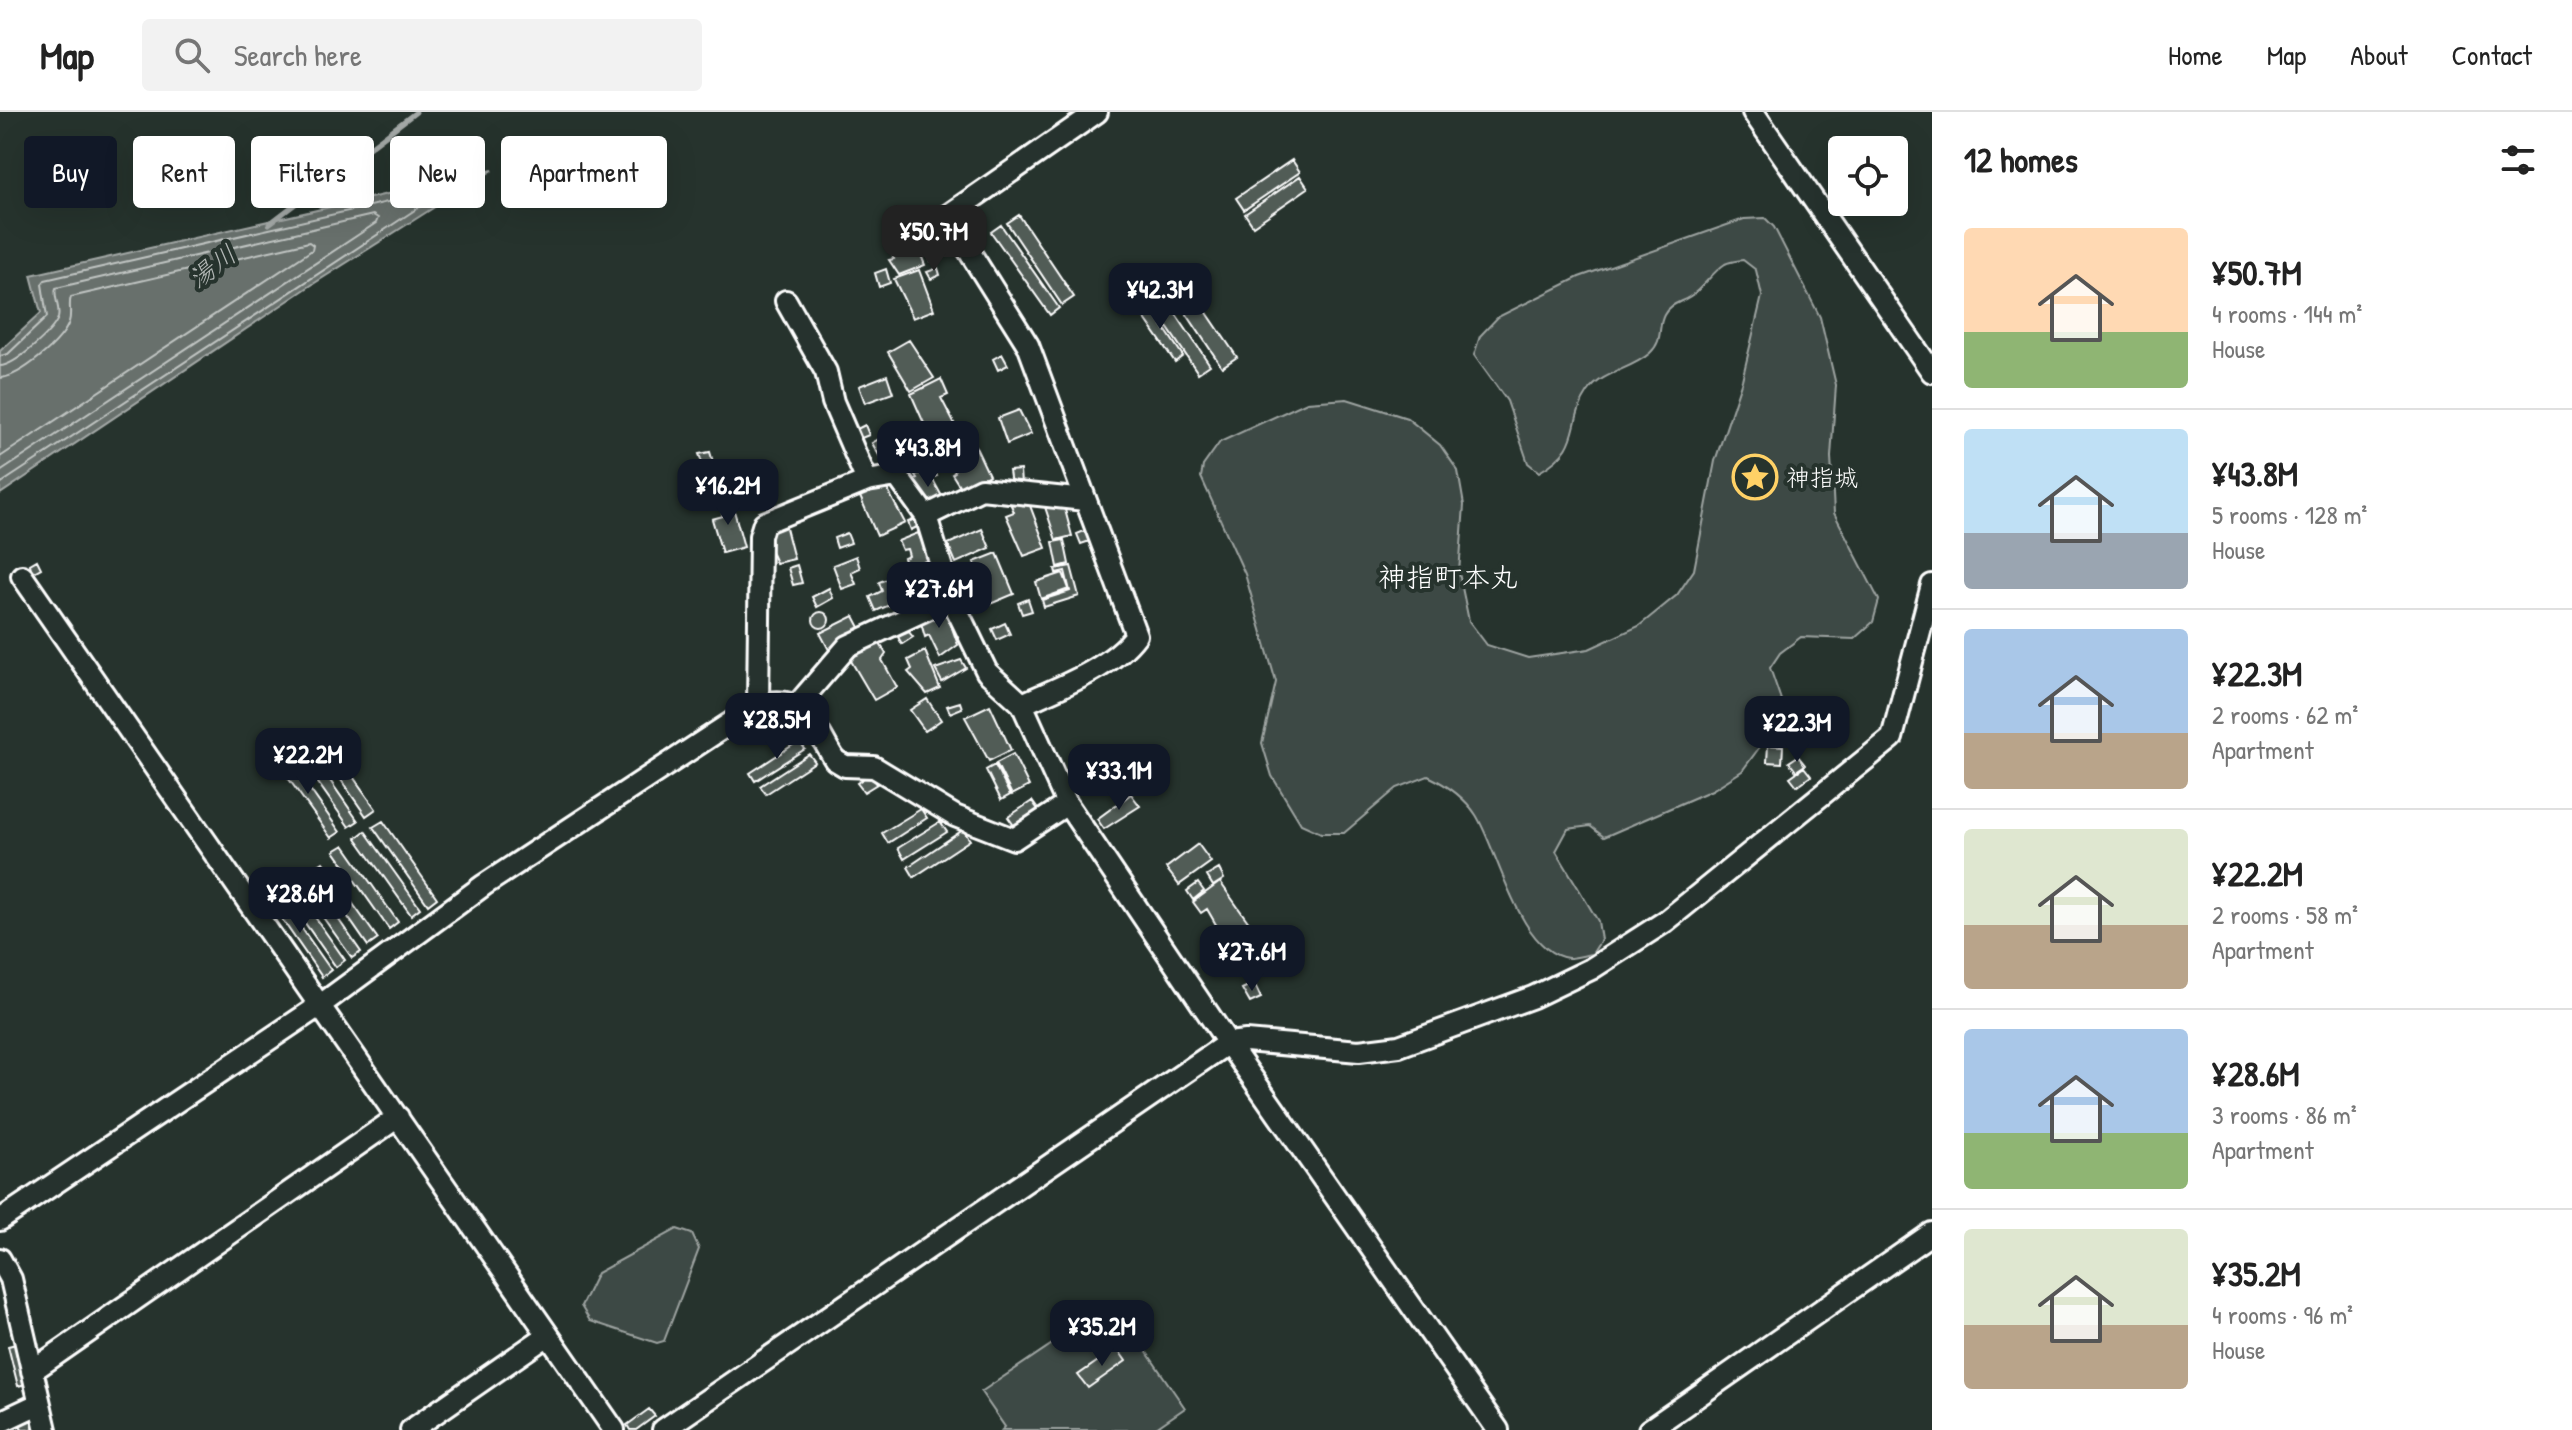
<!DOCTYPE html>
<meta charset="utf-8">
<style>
body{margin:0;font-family:"Patrick Hand","Klee One",sans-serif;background:#f2f2f2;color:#222;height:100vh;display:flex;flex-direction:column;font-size:30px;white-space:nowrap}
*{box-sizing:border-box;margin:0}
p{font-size:26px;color:#767676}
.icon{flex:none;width:44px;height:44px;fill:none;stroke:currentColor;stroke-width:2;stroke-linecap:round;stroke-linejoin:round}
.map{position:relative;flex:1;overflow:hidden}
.sheet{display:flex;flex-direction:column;background:#fff;width:640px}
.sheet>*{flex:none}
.banner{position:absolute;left:24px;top:24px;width:760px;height:72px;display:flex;gap:16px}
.controls{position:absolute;left:1828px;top:24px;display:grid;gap:16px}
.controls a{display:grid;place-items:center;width:80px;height:80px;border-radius:8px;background:#fff;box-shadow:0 8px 32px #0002;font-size:40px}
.price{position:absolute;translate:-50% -68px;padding:0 18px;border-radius:16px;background:#111827;color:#fff;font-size:26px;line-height:52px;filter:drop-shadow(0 2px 4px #0008)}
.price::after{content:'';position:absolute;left:50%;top:48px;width:24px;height:18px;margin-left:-12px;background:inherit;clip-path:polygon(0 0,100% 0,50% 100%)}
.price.active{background:#222;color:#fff}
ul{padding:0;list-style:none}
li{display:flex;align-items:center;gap:24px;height:200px;padding:0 32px}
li+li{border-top:2px solid #e0e0e0}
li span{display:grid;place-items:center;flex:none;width:224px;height:160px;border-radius:8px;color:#555}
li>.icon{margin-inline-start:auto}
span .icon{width:96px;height:96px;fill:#fffc;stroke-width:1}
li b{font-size:34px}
h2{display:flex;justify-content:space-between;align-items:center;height:96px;padding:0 32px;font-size:34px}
.tag{padding:0 28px;border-radius:8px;background:#fff;box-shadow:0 8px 32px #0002;font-size:28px;line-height:72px}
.tag.active{background:#111827;color:#fff}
header{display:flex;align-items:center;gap:48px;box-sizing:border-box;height:112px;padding:0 40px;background:#fff;border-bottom:2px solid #e0e0e0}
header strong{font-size:38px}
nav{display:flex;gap:44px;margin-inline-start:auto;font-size:28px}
.search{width:560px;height:72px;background:#f2f2f2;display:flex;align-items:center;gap:20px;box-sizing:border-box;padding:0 28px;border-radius:8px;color:#767676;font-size:30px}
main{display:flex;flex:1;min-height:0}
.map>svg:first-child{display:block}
.green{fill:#3e4944;stroke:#9ea4a2;stroke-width:2}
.water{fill:#67706c;stroke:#a4a9a7;stroke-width:2}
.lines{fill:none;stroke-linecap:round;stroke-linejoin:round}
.shore{stroke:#c2c6c4;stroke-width:2}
.stream{stroke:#a4a9a7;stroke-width:5}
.building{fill:#515c57;stroke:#fff;stroke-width:2}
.minor-casing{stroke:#fff;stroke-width:26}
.minor{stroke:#26332d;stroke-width:20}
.labels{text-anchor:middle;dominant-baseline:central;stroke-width:8;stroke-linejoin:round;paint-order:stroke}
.poi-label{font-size:24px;fill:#fff;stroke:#26332d;text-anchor:start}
.water-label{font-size:26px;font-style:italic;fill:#b3b8b6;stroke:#26332d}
.quarter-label{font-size:28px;fill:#fff;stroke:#26332d}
</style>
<header>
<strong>Map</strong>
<div class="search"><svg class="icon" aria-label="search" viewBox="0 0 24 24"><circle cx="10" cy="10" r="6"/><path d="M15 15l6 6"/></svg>Search here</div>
<nav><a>Home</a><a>Map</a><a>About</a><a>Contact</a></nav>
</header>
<main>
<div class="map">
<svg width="1932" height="1318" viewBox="0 0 1932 1318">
<rect width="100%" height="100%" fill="#26332d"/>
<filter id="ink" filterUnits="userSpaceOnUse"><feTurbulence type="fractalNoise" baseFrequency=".0125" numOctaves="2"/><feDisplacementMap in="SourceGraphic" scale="16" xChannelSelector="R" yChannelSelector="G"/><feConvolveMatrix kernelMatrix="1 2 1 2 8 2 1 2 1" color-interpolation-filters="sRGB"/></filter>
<g filter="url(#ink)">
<path class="green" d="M1765 106 1774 115 1820 205 1836 273 1831 345 1834 401 1879 488 1873 510 1854 527 1801 525 1780 541 1770 556 1789 611 1787 631 1762 632 1742 659 1712 678 1604 725 1590 714 1568 717 1556 739 1598 809 1601 828 1592 842C1585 843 1575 846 1568 846 1519 840 1498 738 1476 703 1465 686 1447 673 1428 664L1397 676 1344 721H1321L1301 712 1272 664 1262 631 1276 570 1245 462 1201 365 1203 354 1220 330 1307 290 1347 287 1407 306 1440 333 1458 359 1464 393 1459 461 1469 509 1487 533 1528 546 1589 537 1639 514 1677 483 1694 458 1715 349 1742 268 1762 184 1756 158 1743 148C1736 149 1731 149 1725 152 1711 161 1703 177 1689 185 1679 191 1670 192 1664 203 1657 216 1664 228 1650 241 1631 258 1603 259 1588 280 1566 312 1585 334 1539 360L1528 351 1507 289 1474 243 1480 224 1498 205 1579 165 1744 107Z
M677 1117 692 1122 699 1137 664 1229 657 1231 590 1209 581 1194 597 1161Z
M1113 1191 1185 1296 1153 1318H1002L1005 1315 981 1280Z"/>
<path class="water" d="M493 58 310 174 0 382V239L41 201 31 163Z"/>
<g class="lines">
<path class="shore" d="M0 244 8 242 47 205 42 172 45 168 427 81 432 83 430 88 0 372
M0 254C14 254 53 220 58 206 61 196 53 185 56 176L373 103 378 106 376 111 0 360
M0 266C20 265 63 229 69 210 72 201 68 192 71 185L309 130 313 133 312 138 0 345"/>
<path class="stream" d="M269 112 416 0"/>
</g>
<path class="building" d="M1292 48 1300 60 1244 98 1236 86Z
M1300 64 1308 76 1253 114 1245 102Z
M1019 103 1074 185 1062 193 1007 111Z
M1001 113 1059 196 1050 203 991 120Z
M947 119 950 134 944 136 942 122Z
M912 121 925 153 899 163 889 148 894 147 888 130Z
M936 121 945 142 931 149 921 127Z
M938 156 940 163 931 167 927 160Z
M886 157 890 171 879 175 875 161Z
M919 158 934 198 913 206 894 167Z
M1180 161 1237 245 1222 255 1166 171Z
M1159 177 1210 253 1198 261 1147 185Z
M1146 189 1183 244 1175 250 1137 195Z
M909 228 934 266 911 279 888 240Z
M1002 242 1008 253 998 258 993 247Z
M887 263 893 281 865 291 859 274Z
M941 267 948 283 941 286 955 313 930 325 911 282Z
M1019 298 1031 322 1007 332 998 306Z
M865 313 869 323 859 327 855 318Z
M901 314 920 347 900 358 896 351 887 357 872 331Z
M969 321 989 363 962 378 952 362 955 360 942 333Z
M710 340 717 363 707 364 699 342Z
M933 356 937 364 932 366 945 390 930 398 911 369 917 366 915 363Z
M1020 358 1021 372 1011 373 1009 359Z
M883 369 905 411 877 424 858 380Z
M730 384 744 435 722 441 712 407 723 404 718 387Z
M1021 389 1023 393 1029 391 1046 436 1024 444 1006 403 1014 400 1011 393Z
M1044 392 1064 394 1072 424 1056 428Z
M920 405 923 412 911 418 908 410Z
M785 412 794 447 776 451 766 428 771 427 768 416Z
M982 417 990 436 956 451 948 432Z
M1089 417 1093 428 1081 432 1077 422Z
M847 421 851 431 837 436 834 426Z
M918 421 922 430 926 428 933 447 923 450 925 455 908 458 904 446 909 444 907 437 902 438 898 429Z
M1064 428 1069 452 1058 455 1053 430Z
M997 441 1014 482 983 495 975 476 984 473 974 450Z
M856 444 860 456 851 460 856 472 842 477 833 453Z
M37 448 41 456 32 461 30 452Z
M797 453 802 471 793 473 788 456Z
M1071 454 1079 484 1044 495 1042 488 1070 479 1065 459 1056 461 1055 457Z
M1063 461 1069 477 1041 487 1036 470Z
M895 464 905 477 897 481 901 488 876 499 870 485 882 479 879 470Z
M829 476 833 486 817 495 812 485Z
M931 476 935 484 913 494 909 486Z
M1028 487 1032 499 1022 502 1018 491Z
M944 493 958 533 940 546 929 523 925 525 919 504Z
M813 508a8 8 0 1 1 16 0a8 8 0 1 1-16 0Z
M854 504 863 521 829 538 820 521Z
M1005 511 1010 522 997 528 992 517Z
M909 520 913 525 902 532 898 525Z
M876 525 886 542 882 548 897 575 874 588 847 542Z
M925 539 940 576 927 582 908 560 912 557 908 548Z
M961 548 966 556 942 570 935 557Z
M927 587 941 608 925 619 910 598Z
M960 590 962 596 950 601 947 594Z
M990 593 1011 638 989 649 965 605Z
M321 620 376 697 366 704 312 626Z
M799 629 805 637 755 669 750 661Z
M304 631 358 709 349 715 295 638Z
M1768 633 1783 634 1782 651 1767 650Z
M285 642 340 720 331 726 276 649Z
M809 642 815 650 766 682 760 674Z
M1013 642 1029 674 1012 683 996 651Z
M1798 644 1805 653 1796 659 1789 650Z
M995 653 1010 683 1001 688 986 658Z
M1804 655 1811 664 1797 674 1790 665Z
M870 662 877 672 864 680 857 671Z
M1131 682 1140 694 1104 717 1097 707Z
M1032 689 1039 699 1015 715 1008 705Z
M921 697 927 706 888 731 882 721Z
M383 709 437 786 428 793 373 715Z
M940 710 947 720 904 747 898 736Z
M963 718 970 728 914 765 908 755Z
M365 719 420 796 411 803 356 726Z
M1198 732 1211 750 1179 773 1166 756Z
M344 733 398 810 389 817 334 739Z
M323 750 378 827 368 834 314 756Z
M1219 757 1224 767 1213 774 1207 764Z
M307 762 361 840 352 846 297 769Z
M1220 770 1259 825 1233 845 1227 836 1234 831 1226 820 1222 823 1207 797 1201 801 1193 790Z
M291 771 345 848 336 855 281 777Z
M1198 771 1204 779 1193 788 1187 779Z
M277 781 331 858 322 865 268 787Z
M1254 871 1261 886 1250 891 1242 877Z
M16 1232 26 1272 18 1274 8 1234Z
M1117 1236 1126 1249 1088 1276 1078 1263Z
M649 1297 655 1304 636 1318H630L627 1313Z
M32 1303 37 1318H22L18 1307Z"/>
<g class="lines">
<g class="minor-casing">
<path id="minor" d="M1097 0 947 104 1028 233 1136 523C1112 556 1058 576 1022 592L1067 692 1228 931 1498 1318
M1753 0 1932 260
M786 189 826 260 833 290 867 369 897 364 926 404 951 486 987 560 1022 592
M926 404 981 377 1085 388
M22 464 614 1318
M758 593 760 424 764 411 867 369
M797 593 848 534 951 486
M0 1108 319 894 484 773 758 593C807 580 812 612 835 648L845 654 874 655 955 704 1014 727 1067 692
M0 1147 11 1167 46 1318
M32 1259 398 1005
M0 1310 38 1292
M411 1318 548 1223
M663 1318 1228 931 1246 929 1359 939 1399 934 1533 885 1591 857 1666 809 1892 626 1932 473
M1649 1318 1932 1121"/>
</g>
<use href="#minor" class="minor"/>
</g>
</g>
<defs>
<g id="sight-ring" transform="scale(2.3)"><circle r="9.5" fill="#26332d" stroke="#ffd166" stroke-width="1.5"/><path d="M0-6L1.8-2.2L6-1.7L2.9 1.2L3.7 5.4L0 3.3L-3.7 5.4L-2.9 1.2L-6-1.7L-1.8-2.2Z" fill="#ffd166"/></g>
</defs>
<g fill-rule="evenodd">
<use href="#sight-ring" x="1755" y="365"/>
</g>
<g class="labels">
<g class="poi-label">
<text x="1786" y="365">神指城</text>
</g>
<g class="water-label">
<text transform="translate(212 154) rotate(-37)">湯川</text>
</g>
<g class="quarter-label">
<text x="1448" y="465">神指町本丸</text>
</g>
</g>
</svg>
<div class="controls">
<a><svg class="icon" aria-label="locate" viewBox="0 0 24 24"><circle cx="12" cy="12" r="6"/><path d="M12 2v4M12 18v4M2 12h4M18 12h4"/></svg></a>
</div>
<b class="price active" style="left:934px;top:161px">¥50.7M</b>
<b class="price" style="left:1160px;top:219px">¥42.3M</b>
<b class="price" style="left:928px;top:377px">¥43.8M</b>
<b class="price" style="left:728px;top:415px">¥16.2M</b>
<b class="price" style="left:939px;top:518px">¥27.6M</b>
<b class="price" style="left:777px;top:649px">¥28.5M</b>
<b class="price" style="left:1797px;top:652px">¥22.3M</b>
<b class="price" style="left:308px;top:684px">¥22.2M</b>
<b class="price" style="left:1119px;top:700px">¥33.1M</b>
<b class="price" style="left:300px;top:823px">¥28.6M</b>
<b class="price" style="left:1252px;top:881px">¥27.6M</b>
<b class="price" style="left:1102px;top:1256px">¥35.2M</b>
<div class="banner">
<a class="tag active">Buy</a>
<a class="tag">Rent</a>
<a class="tag">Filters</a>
<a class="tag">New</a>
<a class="tag">Apartment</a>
</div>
</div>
<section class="sheet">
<h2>12 homes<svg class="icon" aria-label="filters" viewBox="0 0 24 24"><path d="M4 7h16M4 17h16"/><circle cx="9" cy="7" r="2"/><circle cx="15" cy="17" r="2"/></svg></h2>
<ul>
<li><span style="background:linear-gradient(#ffd9b3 65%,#8fb573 0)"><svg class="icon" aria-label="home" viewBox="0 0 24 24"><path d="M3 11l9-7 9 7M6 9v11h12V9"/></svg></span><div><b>¥50.7M</b><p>4 rooms · 144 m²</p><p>House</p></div></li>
<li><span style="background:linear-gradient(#bfe0f5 65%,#9aa5b1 0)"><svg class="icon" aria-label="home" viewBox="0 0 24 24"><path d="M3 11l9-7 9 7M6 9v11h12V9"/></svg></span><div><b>¥43.8M</b><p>5 rooms · 128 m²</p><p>House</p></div></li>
<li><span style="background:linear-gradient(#a9c7e8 65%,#b9a48a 0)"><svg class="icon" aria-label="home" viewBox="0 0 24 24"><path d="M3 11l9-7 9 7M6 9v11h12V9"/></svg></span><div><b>¥22.3M</b><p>2 rooms · 62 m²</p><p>Apartment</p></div></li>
<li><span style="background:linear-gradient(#dfe7d0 60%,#b9a48a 0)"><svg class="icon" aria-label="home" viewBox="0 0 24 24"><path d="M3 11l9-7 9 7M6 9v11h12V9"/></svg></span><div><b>¥22.2M</b><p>2 rooms · 58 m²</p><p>Apartment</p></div></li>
<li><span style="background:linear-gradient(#a9c7e8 65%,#8fb573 0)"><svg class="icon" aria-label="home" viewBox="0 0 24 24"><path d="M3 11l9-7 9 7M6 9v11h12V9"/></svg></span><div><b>¥28.6M</b><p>3 rooms · 86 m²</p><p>Apartment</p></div></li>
<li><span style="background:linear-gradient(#dfe7d0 60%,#b9a48a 0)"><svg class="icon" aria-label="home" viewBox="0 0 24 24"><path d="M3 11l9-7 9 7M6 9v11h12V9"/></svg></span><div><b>¥35.2M</b><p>4 rooms · 96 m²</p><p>House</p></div></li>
</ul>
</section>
</main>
